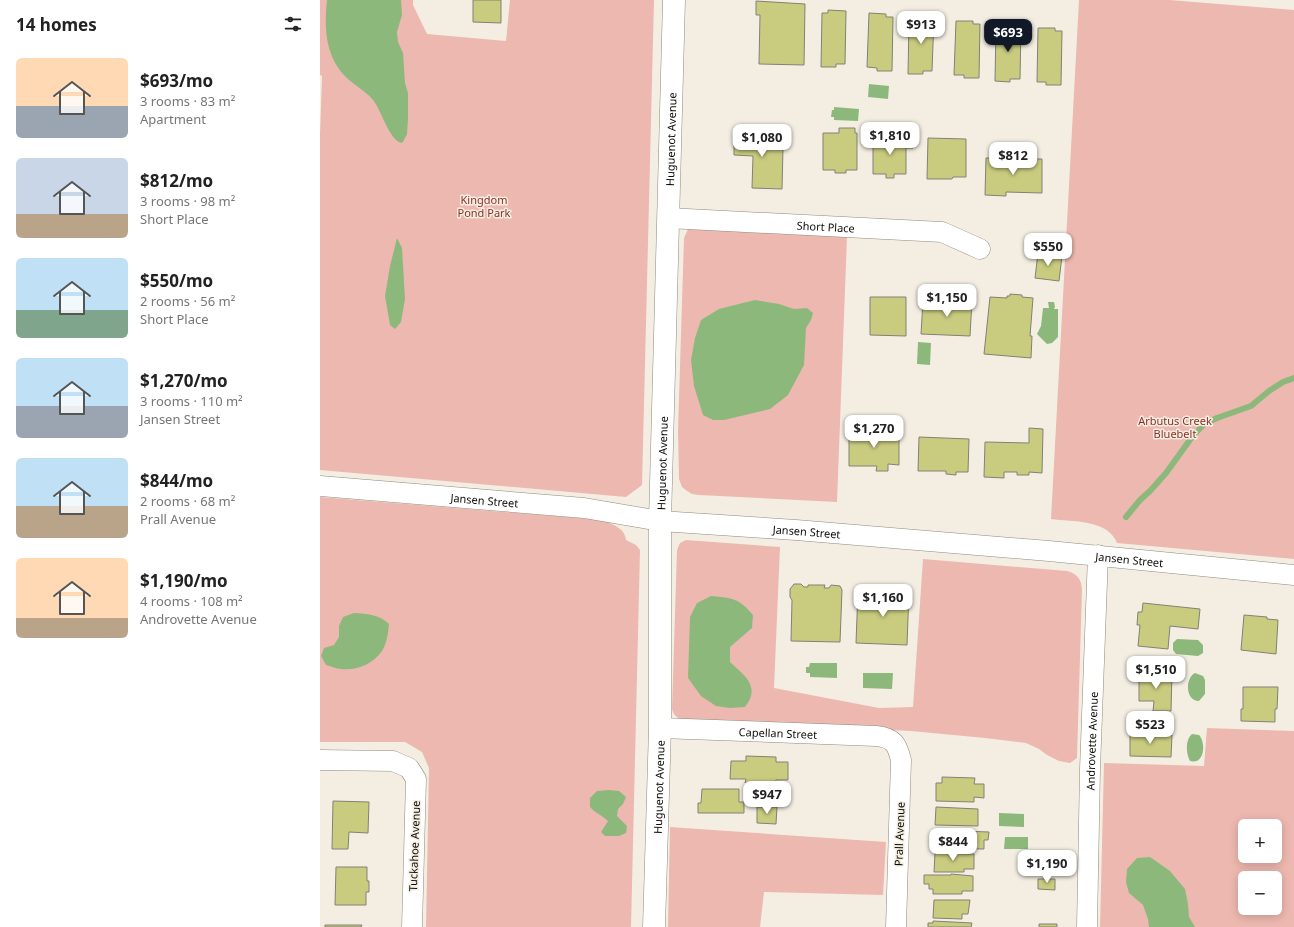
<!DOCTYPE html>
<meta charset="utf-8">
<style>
body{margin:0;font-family:"Noto Sans",sans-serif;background:#f6f6f6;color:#222;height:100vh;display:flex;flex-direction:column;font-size:15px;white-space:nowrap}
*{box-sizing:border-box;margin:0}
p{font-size:13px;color:#767676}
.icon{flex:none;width:22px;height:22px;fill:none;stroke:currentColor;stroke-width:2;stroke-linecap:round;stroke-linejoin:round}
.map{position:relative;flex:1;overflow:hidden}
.drawer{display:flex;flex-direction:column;background:#fff;width:320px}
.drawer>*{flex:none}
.fabs{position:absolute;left:918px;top:819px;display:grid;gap:8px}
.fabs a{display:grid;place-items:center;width:44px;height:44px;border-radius:6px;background:#fff;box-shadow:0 2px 10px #0003;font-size:20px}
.price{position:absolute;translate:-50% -34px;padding:0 9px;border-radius:8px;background:#fff;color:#222;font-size:13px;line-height:26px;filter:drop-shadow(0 1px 2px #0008)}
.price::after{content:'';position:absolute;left:50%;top:24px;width:12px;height:9px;margin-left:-6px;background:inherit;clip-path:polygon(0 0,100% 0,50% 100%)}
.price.current{background:#111827;color:#fff}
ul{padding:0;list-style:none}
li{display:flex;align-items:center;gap:12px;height:100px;padding:0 16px}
li span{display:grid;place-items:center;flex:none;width:112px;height:80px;border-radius:6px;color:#555}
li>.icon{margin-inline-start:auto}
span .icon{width:48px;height:48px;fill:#fffc;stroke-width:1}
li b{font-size:17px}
h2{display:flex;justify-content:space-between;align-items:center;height:48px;padding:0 16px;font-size:17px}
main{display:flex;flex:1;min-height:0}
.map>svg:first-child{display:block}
.green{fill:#edb8af;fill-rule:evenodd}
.water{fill:#8cb97b}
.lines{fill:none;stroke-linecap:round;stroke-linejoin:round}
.stream{stroke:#8cb97b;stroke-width:6}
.building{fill:#c9cc7f;stroke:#818176}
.minor-casing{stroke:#908a7f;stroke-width:21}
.tertiary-casing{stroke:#908a7f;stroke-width:23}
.minor{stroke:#fff;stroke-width:20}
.tertiary{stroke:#fff;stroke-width:22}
.labels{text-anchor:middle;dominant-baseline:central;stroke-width:3;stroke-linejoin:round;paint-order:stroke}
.street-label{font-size:11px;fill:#0d0b07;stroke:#f4eee2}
.park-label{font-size:11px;fill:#8d3026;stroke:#f4eee2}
</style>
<main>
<section class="drawer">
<h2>14 homes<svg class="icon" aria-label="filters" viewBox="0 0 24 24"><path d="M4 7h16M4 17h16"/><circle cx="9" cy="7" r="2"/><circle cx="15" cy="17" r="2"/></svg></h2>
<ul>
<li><span style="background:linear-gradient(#ffd9b3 60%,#9aa5b1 0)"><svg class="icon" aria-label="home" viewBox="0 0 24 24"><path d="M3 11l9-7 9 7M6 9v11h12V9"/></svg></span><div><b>$693/mo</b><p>3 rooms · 83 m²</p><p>Apartment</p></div></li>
<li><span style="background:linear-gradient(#c9d6e8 70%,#b9a48a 0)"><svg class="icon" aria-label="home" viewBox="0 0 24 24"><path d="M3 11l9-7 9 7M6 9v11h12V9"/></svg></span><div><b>$812/mo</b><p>3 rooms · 98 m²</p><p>Short Place</p></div></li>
<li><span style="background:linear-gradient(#bfe0f5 65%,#7fa58c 0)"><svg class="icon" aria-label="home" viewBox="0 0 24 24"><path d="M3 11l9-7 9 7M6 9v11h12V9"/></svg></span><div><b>$550/mo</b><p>2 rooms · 56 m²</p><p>Short Place</p></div></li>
<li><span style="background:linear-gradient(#bfe0f5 60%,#9aa5b1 0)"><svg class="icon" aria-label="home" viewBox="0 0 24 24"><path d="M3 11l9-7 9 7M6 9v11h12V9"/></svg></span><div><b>$1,270/mo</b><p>3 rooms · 110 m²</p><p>Jansen Street</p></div></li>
<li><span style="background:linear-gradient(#bfe0f5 60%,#b9a48a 0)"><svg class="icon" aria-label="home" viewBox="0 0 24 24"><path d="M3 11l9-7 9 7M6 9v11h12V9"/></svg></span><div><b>$844/mo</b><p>2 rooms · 68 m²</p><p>Prall Avenue</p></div></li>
<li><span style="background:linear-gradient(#ffd9b3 75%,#b9a48a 0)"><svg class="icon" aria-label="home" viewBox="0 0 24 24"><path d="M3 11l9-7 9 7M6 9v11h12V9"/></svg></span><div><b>$1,190/mo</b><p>4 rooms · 108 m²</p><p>Androvette Avenue</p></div></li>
</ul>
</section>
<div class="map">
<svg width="974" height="927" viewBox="0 0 974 927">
<rect width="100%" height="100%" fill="#f4eee2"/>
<path class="green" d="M0 0H93V5L107 34 186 41 190 0H334L322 485 306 497 0 470V135L2 76 0 75Z
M759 0H849L974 10V559L797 543C788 519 752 522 731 519Z
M374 226 527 237 517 502 379 495 372 494 367 491 362 487 359 479 358 430 364 238 368 229Z
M0 497 283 520C293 525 305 528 306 540L316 545 320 550 311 927H106L109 768 102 752 85 742H0Z
M366 540 460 547 454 688 559 708 593 707 603 559 747 571C758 574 761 579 762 589L757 758 750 763 739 761 727 755 719 749 706 743 665 738 591 731 370 721C361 720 354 718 352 709L357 550 360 543Z
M887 728 974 731V927H780L784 763 884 766ZM925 826H955V856H925ZM925 878H955V908H925Z
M350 827 566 842 563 895 444 892 440 927H348Z"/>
<path class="water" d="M7 0H81L82 15 77 32 78 42 83 53 85 83 88 93V119L87 134 83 142 81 143C68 138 62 111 53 100 46 91 35 86 27 78 5 57 4 28 7 0Z
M549 84 569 86 568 99 548 97Z
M514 107 539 109 538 121 514 120V117H511L512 110H514Z
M77 238 82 248 85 299 81 322 75 329 70 325 65 296 70 266Z
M435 300 459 304 474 309 487 308 493 313 491 320 486 328 484 365 468 395 450 409 404 420H393L383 415 374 386 371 360 375 338 381 320 399 309Z
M728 302H734L735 307 734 309H738V337L732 343 727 344 717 334 721 326 723 308H729Z
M598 342 611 343 610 365 597 364Z
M391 596C412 598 419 598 433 615L432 628 410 647V662C419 671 435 681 431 696 430 700 427 704 425 707L410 708 396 706 381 696 368 678 370 617 377 603Z
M34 613C47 614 59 614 69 624 68 633 67 643 62 651 53 664 37 671 21 669 16 669 11 666 6 665L1 656 4 648 14 645 19 637V626L23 617Z
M857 639 878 640 883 645V653L878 656 856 654 853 650V643Z
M490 663H517V678L490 677V673H486V667H489Z
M543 673H573L572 689 543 688Z
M875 673 883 676 885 680V694L879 701C865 701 865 678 875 673Z
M872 734 879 735C886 742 885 765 870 761 866 754 865 740 872 734Z
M289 790 299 791 306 797 303 804 298 809 297 816 307 826 306 833 299 836H285L281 832 288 821C282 815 275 813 270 807V798L277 791Z
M679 813 704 814V827L679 826Z
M685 837H708V849H684Z
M830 857 850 871 865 889 868 904 869 917 875 927H829L828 919 823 905 809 893 806 882 807 869 817 858Z"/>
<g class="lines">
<path class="stream" d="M806 517 820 500 830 491 846 473 872 437 884 424 897 418 931 406 949 391 963 382 974 378"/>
</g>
<path class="building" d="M153 0H181V23L153 22Z
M436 1 485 4 484 65 439 64 440 15H436Z
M508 10 526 11 525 64H516V67H501L502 13H508Z
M549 13 566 14V17H573L572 71H557V68L547 67Z
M596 17H614L612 71H603V74H588L589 20H596Z
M636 21H653V24H660L659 78H644V75H634Z
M683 25H701L700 79H690V82L675 81 676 27H683Z
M718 28H735V31H742L741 85H726V82H717Z
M436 128H454L453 148H463L462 189 432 188 433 156 414 155V136L436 137Z
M519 128H535V133H537V170H526V173H515V170H503V133H519Z
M553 137H586V140H592L593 148H586V174H574V178H566V174H553Z
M608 138 646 139V177H633L632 179H607Z
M693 156H712V159H722V193L686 192V196L665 195 666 158H693Z
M718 253 742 256 739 281 715 278Z
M690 294 702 295V297L713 298 710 336H712L711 358 664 354 670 297 687 298V296H690Z
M550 297H586V336L550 335Z
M611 299 624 300V302L633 303V299L652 300 650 336 601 334 603 301H611Z
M709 428 723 429 722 473 709 472V475H697V472H684V478L664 477 665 442 709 443Z
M529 431H579V465L568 464V471H556L557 466H529Z
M599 437 649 439 648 472H636V475L626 474V471H598Z
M474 584H481L484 587H488V585H505L504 588H509L511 585 520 586 522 590 520 642 471 641 472 600 470 597V589Z
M538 590 552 591V594H573V591L589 592 587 645 536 643Z
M823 603 880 609 878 629 850 626 848 649 818 646 820 625H817L818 612H822Z
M924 615 947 617V619L958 620 956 654 921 650Z
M819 672H852L851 711H833L834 701H819Z
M923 687H958L957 709H955V722L921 721V709H923Z
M810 731H827V734L852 735 851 757 810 756Z
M426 756 456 757V762H468V780H456L455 784 425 783 426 779H410L411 761H426Z
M622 777 655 778 654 784H664V798L654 797V802L616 801V783H622Z
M382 789H419V802H424V813H378V803H381Z
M13 801 49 802 48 833 29 832 28 849H12Z
M437 807H457L456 824 437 823Z
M616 807 658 809V826L615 825Z
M615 830 669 832 668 840H664V849L615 848Z
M615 853 654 854V869H644V872H614Z
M16 867H47V881H49V892H46V905H15Z
M631 874 653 876V891H642V894H613V889H609V884H604V875H631Z
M718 879H735V890L718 889Z
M614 900H650L648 914H642V919L613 918Z
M613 921 652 923 651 927H608V923H613Z
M719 924H737V927H719Z
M5 925H42L41 927H5Z"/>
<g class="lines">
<g class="minor-casing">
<g id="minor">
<path id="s1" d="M348 218 622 232 660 249"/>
<path id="s2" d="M0 486 264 508 340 521 476 530 729 551 974 575"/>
<path id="s3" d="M340 728 556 736C574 738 577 744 581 760L576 927"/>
<path d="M0 760 73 761 89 768 96 779 92 927"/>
<path id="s4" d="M767 927 770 769 778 555"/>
</g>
</g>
<g class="tertiary-casing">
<g id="tertiary">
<path id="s5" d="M334 927 340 728V521L354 0"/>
</g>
</g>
<use href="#minor" class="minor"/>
<use href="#tertiary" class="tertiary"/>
</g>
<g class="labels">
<g class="street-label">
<text stroke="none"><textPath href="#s5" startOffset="788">Huguenot Avenue</textPath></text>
<text stroke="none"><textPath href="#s1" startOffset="158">Short Place</textPath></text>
<text stroke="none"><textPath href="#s5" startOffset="464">Huguenot Avenue</textPath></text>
<text stroke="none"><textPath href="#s2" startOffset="165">Jansen Street</textPath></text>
<text stroke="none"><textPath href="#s2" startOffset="489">Jansen Street</textPath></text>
<text stroke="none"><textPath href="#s2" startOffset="813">Jansen Street</textPath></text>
<text stroke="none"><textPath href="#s3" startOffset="118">Capellan Street</textPath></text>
<text stroke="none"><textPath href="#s4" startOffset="186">Androvette Avenue</textPath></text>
<text stroke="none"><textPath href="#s5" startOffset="140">Huguenot Avenue</textPath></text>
<text transform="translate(579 834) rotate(-88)">Prall Avenue</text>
<text transform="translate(94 846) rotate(-88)">Tuckahoe Avenue</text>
</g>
<g class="park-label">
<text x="164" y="199">Kingdom<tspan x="164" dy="13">Pond Park</tspan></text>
<text x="855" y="420">Arbutus Creek<tspan x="855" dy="13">Bluebelt</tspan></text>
</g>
</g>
</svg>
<div class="fabs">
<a>+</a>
<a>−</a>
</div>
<b class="price" style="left:601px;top:45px">$913</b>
<b class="price current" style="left:688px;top:53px">$693</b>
<b class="price" style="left:570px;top:156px">$1,810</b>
<b class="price" style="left:442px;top:158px">$1,080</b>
<b class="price" style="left:693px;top:176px">$812</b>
<b class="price" style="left:728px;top:267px">$550</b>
<b class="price" style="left:627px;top:318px">$1,150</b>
<b class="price" style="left:554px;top:449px">$1,270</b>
<b class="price" style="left:563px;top:618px">$1,160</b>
<b class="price" style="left:836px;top:690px">$1,510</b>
<b class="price" style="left:830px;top:745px">$523</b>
<b class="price" style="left:447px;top:815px">$947</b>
<b class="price" style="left:633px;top:862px">$844</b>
<b class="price" style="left:727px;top:884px">$1,190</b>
</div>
</main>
